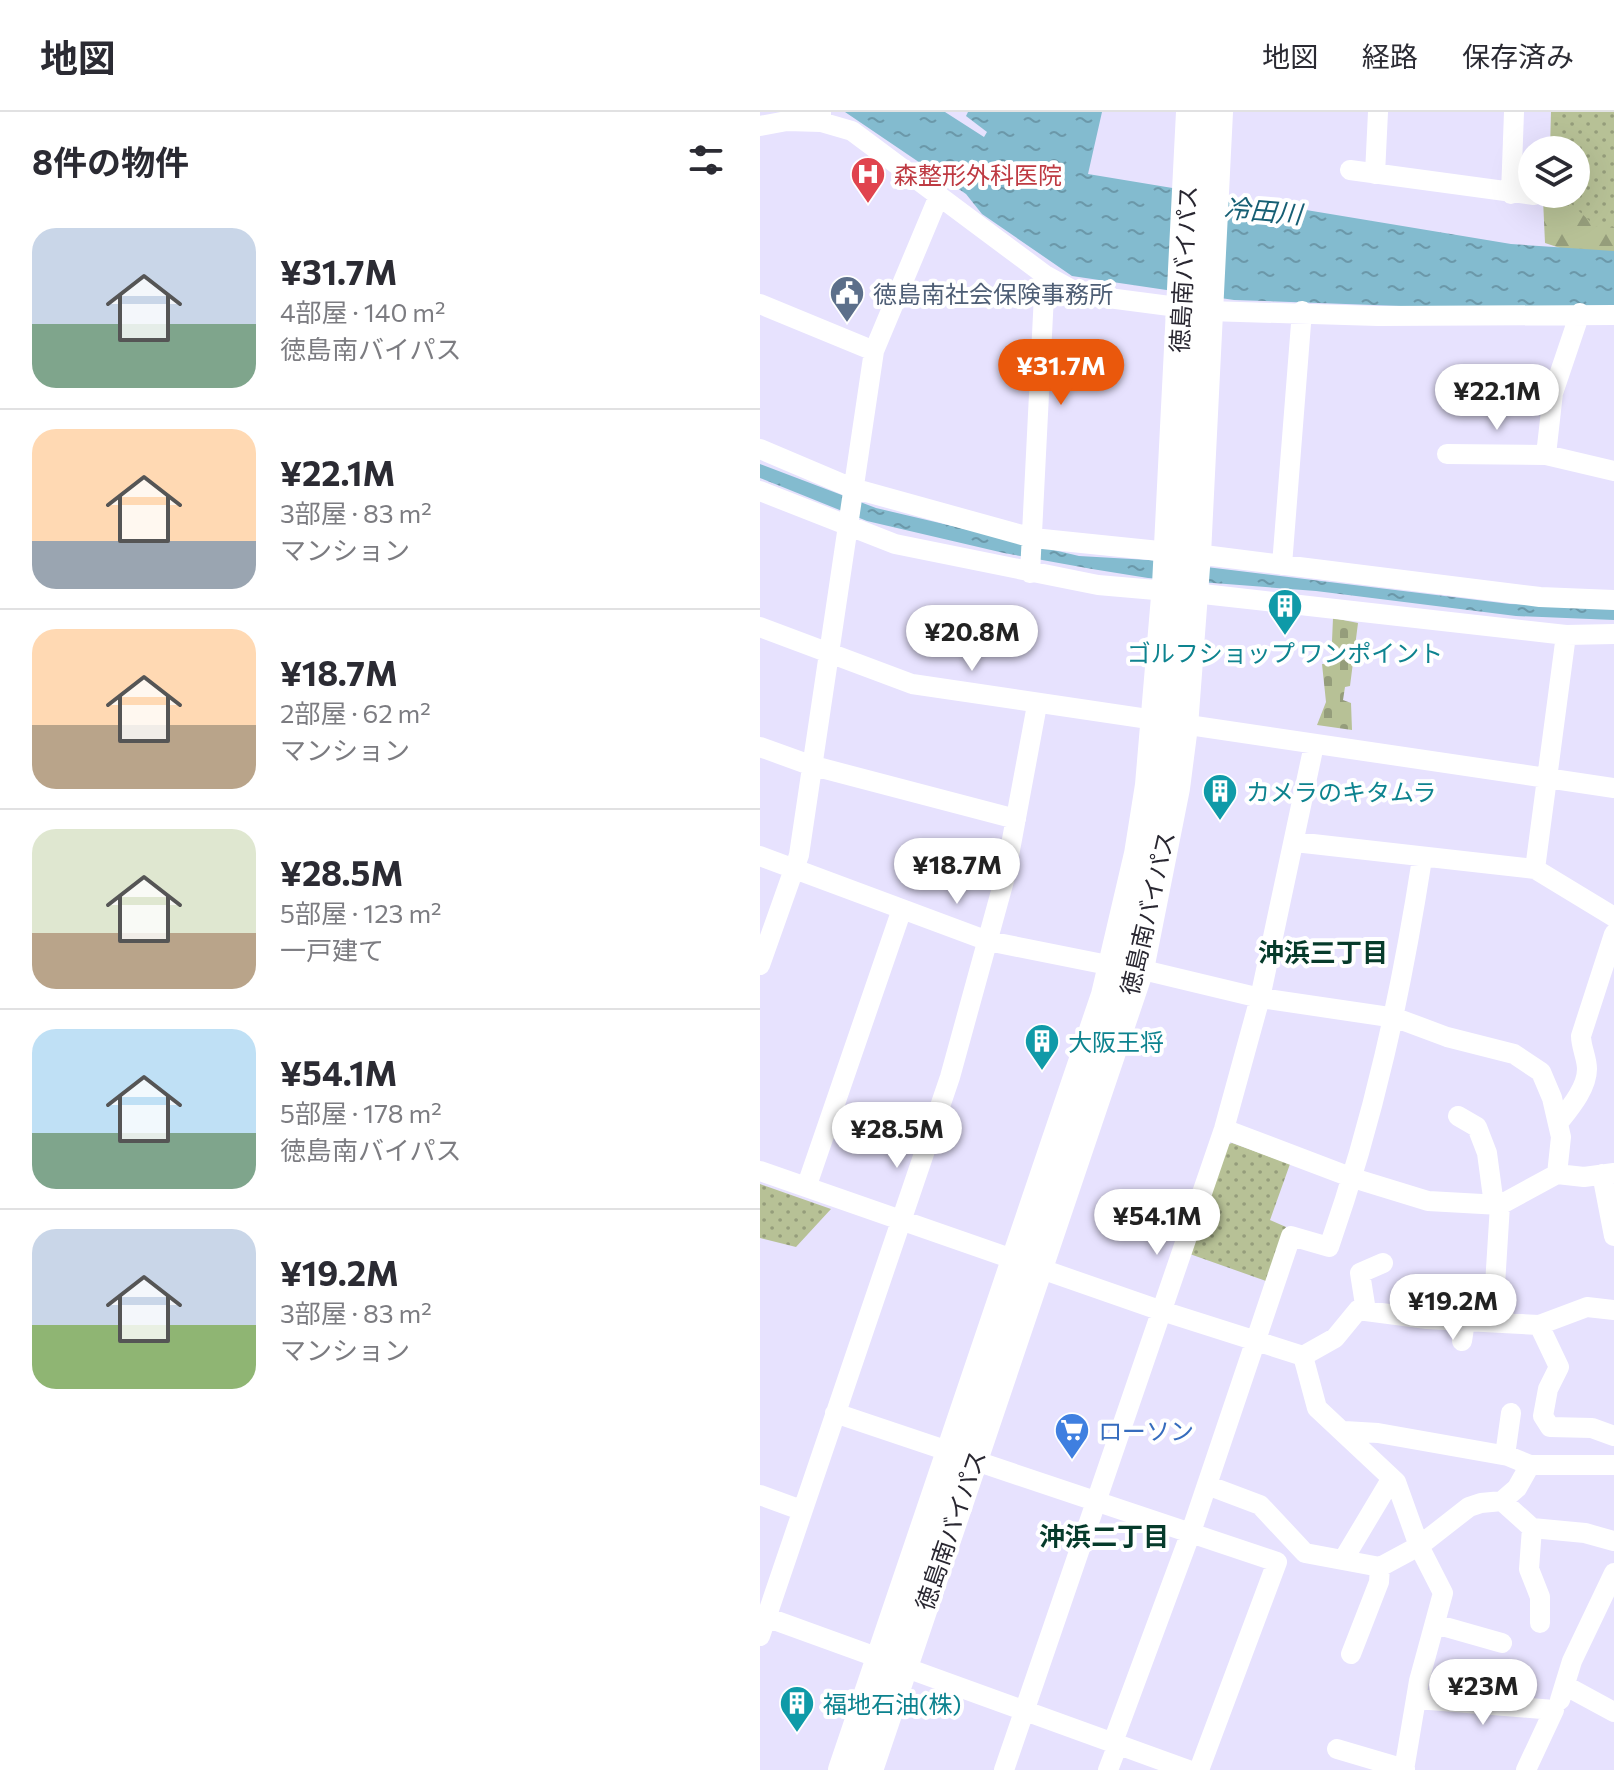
<!DOCTYPE html>
<html lang="ja">
<meta charset="utf-8">
<style>
body{margin:0;font-family:Commissioner,"Noto Sans JP",sans-serif;background:#f7f7f7;color:#2b2b33;height:100vh;display:flex;flex-direction:column;font-size:30px;white-space:nowrap}
*{box-sizing:border-box;margin:0}
p{font-size:26px;color:#7c7c81}
.icon{flex:none;width:44px;height:44px;fill:none;stroke:currentColor;stroke-width:2;stroke-linecap:round;stroke-linejoin:round}
.map{position:relative;flex:1;overflow:hidden}
.details{display:flex;flex-direction:column;background:#fff;width:760px}
.details>*{flex:none}
.buttons{position:absolute;left:758px;top:24px;display:grid;gap:16px}
.buttons a{display:grid;place-items:center;width:72px;height:72px;border-radius:50%;background:#fff;box-shadow:0 8px 32px #0002;font-size:40px}
.price{position:absolute;translate:-50% -68px;padding:0 18px;border-radius:28px;background:#fff;color:#222;font-size:26px;line-height:52px;filter:drop-shadow(0 2px 4px #0008)}
.price::after{content:'';position:absolute;left:50%;top:48px;width:24px;height:18px;margin-left:-12px;background:inherit;clip-path:polygon(0 0,100% 0,50% 100%)}
.price.on{background:#ea580c;color:#fff}
ul{padding:0;list-style:none}
li{display:flex;align-items:center;gap:24px;height:200px;padding:0 32px}
li+li{border-top:2px solid #e1e1e2}
li span{display:grid;place-items:center;flex:none;width:224px;height:160px;border-radius:24px;color:#555}
li>.icon{margin-inline-start:auto}
span .icon{width:96px;height:96px;fill:#fffc;stroke-width:1}
li b{font-size:34px}
h2{display:flex;justify-content:space-between;align-items:center;height:96px;padding:0 32px;font-size:34px}
header{display:flex;align-items:center;gap:48px;box-sizing:border-box;height:112px;padding:0 40px;background:#fff;border-bottom:2px solid #e1e1e2}
header strong{font-size:38px}
nav{display:flex;gap:44px;margin-inline-start:auto;font-size:28px}
main{display:flex;flex:1;min-height:0}
.map>svg:first-child{display:block}
.green{fill:url(#green-dots)}
.forest{fill:url(#forest-firs)}
.cemetery{fill:url(#cemetery-stones)}
.water{fill:url(#water-ripples)}
.lines{fill:none;stroke-linecap:round;stroke-linejoin:round}
.minor{stroke:#fff;stroke-width:20}
.highway{stroke:#fff;stroke-width:30}
.labels{text-anchor:middle;dominant-baseline:central;stroke-width:8;stroke-linejoin:round;paint-order:stroke}
.health-label{font-size:24px;fill:#be3a42;stroke:#fff;text-anchor:start}
.street-label{font-size:24px;fill:#292731;stroke:#fff}
.service-label{font-size:24px;fill:#4e5e75;stroke:#fff;text-anchor:start}
.culture-label{font-size:24px;fill:#0d838f;stroke:#fff;text-anchor:start}
.shop-label{font-size:24px;fill:#366cbe;stroke:#fff;text-anchor:start}
.water-label{font-size:26px;font-style:italic;fill:#165f74;stroke:#fff}
.neighbourhood-label{font-size:26px;font-weight:bold;fill:#063b2b;stroke:#fff}
</style>
<header>
<strong>地図</strong>
<nav><a>地図</a><a>経路</a><a>保存済み</a></nav>
</header>
<main>
<section class="details">
<h2>8件の物件<svg class="icon" aria-label="filters" viewBox="0 0 24 24"><path d="M4 7h16M4 17h16"/><circle cx="9" cy="7" r="2"/><circle cx="15" cy="17" r="2"/></svg></h2>
<ul>
<li><span style="background:linear-gradient(#c9d6e8 60%,#7fa58c 0)"><svg class="icon" aria-label="home" viewBox="0 0 24 24"><path d="M3 11l9-7 9 7M6 9v11h12V9"/></svg></span><div><b>¥31.7M</b><p>4部屋 · 140 m²</p><p>徳島南バイパス</p></div></li>
<li><span style="background:linear-gradient(#ffd9b3 70%,#9aa5b1 0)"><svg class="icon" aria-label="home" viewBox="0 0 24 24"><path d="M3 11l9-7 9 7M6 9v11h12V9"/></svg></span><div><b>¥22.1M</b><p>3部屋 · 83 m²</p><p>マンション</p></div></li>
<li><span style="background:linear-gradient(#ffd9b3 60%,#b9a48a 0)"><svg class="icon" aria-label="home" viewBox="0 0 24 24"><path d="M3 11l9-7 9 7M6 9v11h12V9"/></svg></span><div><b>¥18.7M</b><p>2部屋 · 62 m²</p><p>マンション</p></div></li>
<li><span style="background:linear-gradient(#dfe7d0 65%,#b9a48a 0)"><svg class="icon" aria-label="home" viewBox="0 0 24 24"><path d="M3 11l9-7 9 7M6 9v11h12V9"/></svg></span><div><b>¥28.5M</b><p>5部屋 · 123 m²</p><p>一戸建て</p></div></li>
<li><span style="background:linear-gradient(#bfe0f5 65%,#7fa58c 0)"><svg class="icon" aria-label="home" viewBox="0 0 24 24"><path d="M3 11l9-7 9 7M6 9v11h12V9"/></svg></span><div><b>¥54.1M</b><p>5部屋 · 178 m²</p><p>徳島南バイパス</p></div></li>
<li><span style="background:linear-gradient(#c9d6e8 60%,#8fb573 0)"><svg class="icon" aria-label="home" viewBox="0 0 24 24"><path d="M3 11l9-7 9 7M6 9v11h12V9"/></svg></span><div><b>¥19.2M</b><p>3部屋 · 83 m²</p><p>マンション</p></div></li>
</ul>
</section>
<div class="map">
<svg width="854" height="1658" viewBox="0 0 854 1658">
<defs>
<pattern id="green-dots" width="8" height="8" patternUnits="userSpaceOnUse" patternTransform="scale(2)"><rect width="8" height="8" fill="#b7c196"/><path d="M2 2h.1M6 6h.1" fill="none" stroke="#959d7b" stroke-width="1.8" stroke-linecap="round"/></pattern>
<pattern id="forest-firs" width="22" height="20" patternUnits="userSpaceOnUse" patternTransform="scale(2)"><rect width="22" height="20" fill="#b7c196"/><path d="M5 1l3.5 6h-7zM16 11l3.5 6h-7z" fill="#959d7b"/></pattern>
<pattern id="cemetery-stones" width="16" height="16" patternUnits="userSpaceOnUse" patternTransform="scale(2)"><rect width="16" height="16" fill="#b7c196"/><path d="M2 7V4a2 2 0 0 1 4 0v3zM10 15v-3a2 2 0 0 1 4 0v3z" fill="#959d7b"/></pattern>
<pattern id="water-ripples" width="26" height="14" patternUnits="userSpaceOnUse" patternTransform="scale(2)"><rect width="26" height="14" fill="#83bbcf"/><path d="M2 4q2-2 4 0t4 0M15 11q2-2 4 0t4 0" fill="none" stroke="#6b98a9"/></pattern>
</defs>
<rect width="100%" height="100%" fill="#e7e2fe"/>
<path class="green" d="M791 0H854V130L786 126 788 82H816V38H790Z
M472 1031 530 1052 510 1108 526 1115 506 1169 427 1141 466 1033Z
M0 1072 71 1097 36 1135 0 1126Z"/>
<path class="forest" d="M783 87H806L835 114 854 116V140L800 136 785 131Z"/>
<path class="cemetery" d="M573 506 598 511 590 574 585 575 583 588 591 591 592 618 557 613 566 590 562 552H571Z"/>
<path class="water" d="M85 0H185L224 25 227 20 206 4 208 0H342L328 62 751 132 854 139V195H668L474 188 312 164 222 102 206 82Z
M0 352 116 396 319 444 389 448 750 492 854 496V508L756 504 556 479 388 466 332 457 244 441 107 409 0 366Z"/>
<g class="lines">
<path class="minor" d="M61 0V10L92 19 285 163 316 180 333 184 448 199 618 204 854 203
M0 14 27 9 61 10
M590 58 774 83
M615 62 618 0
M751 82 754 0
M0 192 114 239
M820 201 793 281 786 343 854 359
M0 337 92 376 273 426 409 440
M687 342 786 343
M0 379 135 432 338 473 407 479
M436 442 780 485 854 488
M522 453 542 199
M270 461 285 163
M434 481 806 523 854 522
M0 515 152 572 854 676
M0 635 50 653 256 707
M535 730 775 757 806 523
M0 744 228 829 353 854
M775 757 854 805
M0 853 39 743 114 239 178 86
M379 857 500 886 636 906 687 925 754 942 781 960 792 986 801 1025 797 1062 824 1065 854 1061
M698 1004 717 1015 727 1041 734 1093
M799 1010C810 996 827 976 827 957 827 946 821 935 821 924L854 822
M464 1017 593 1066 668 1089 740 1093 797 1062
M0 1059 402 1199 543 1244 557 1296 636 1370 659 1434 683 1481 659 1569 644 1658
M842 1062 854 1124
M47 1073 142 797
M740 1093 735 1173 746 1211
M606 1199 600 1161 623 1151
M779 1213 799 1255 788 1277 783 1304 790 1315 832 1316 854 1324
M702 1229 705 1209
M543 1244 575 1226 598 1198 667 1207 779 1213 827 1195 854 1198
M75 1301 191 1340
M584 1319 618 1321 748 1344 770 1353H854
M745 1343 751 1301
M213 1348 517 1450 439 1658
M447 1373 500 1393 545 1441 620 1455 659 1434 709 1395 721 1391 742 1389 772 1416 825 1421 854 1429
M0 1383 41 1398
M742 1389 757 1376 770 1353
M772 1416 769 1457 780 1485V1511
M583 1448 632 1366
M0 1503 428 1658
M675 1512 742 1531
M0 1524 190 965 245 765 277 593
M591 1542 619 1470 620 1455
M806 1574 854 1600
M657 1587 794 1598 766 1658
M800 1588 812 1549 854 1461
M353 1630 431 1420 531 1124 569 1135C614 1006 641 882 662 747
M577 1637 645 1657
M244 1658 464 1017 500 886 554 633
M348 1658 358 1632"/>
<path class="highway" d="M83 1658 346 883 379 742 390 673 407 473 431 0
M108 1658 379 857 415 676 423 614 436 442 458 0"/>
</g>
<defs>
<g id="hospital-pin" transform="scale(1.8)"><path d="M0 17L-7.5 6A9.5 9.5 0 1 1 7.5 6Z" fill="#e0444e" stroke="#fff"/><path d="M-5-5h3v3.5h4V-5h3V5h-3V1.5h-4V5h-3Z" fill="#fff"/></g>
<g id="civic-pin" transform="scale(1.8)"><path d="M0 17L-7.5 6A9.5 9.5 0 1 1 7.5 6Z" fill="#5c6f8a" stroke="#fff"/><path d="M-.6-6.5H3V-4.5H.6V-3L4-1V1h2V6H-6V1h2V-1L-.6-3ZM-1.2 2.5V6h2.4V2.5Z" fill="#fff"/></g>
<g id="building-pin" transform="scale(1.8)"><path d="M0 17L-7.5 6A9.5 9.5 0 1 1 7.5 6Z" fill="#0f9aa8" stroke="#fff"/><path d="M-4-6H4V6H1V3H-1V6H-4ZM-2.5-4.3h1.7v1.8h-1.7ZM.8-4.3h1.7v1.8H.8ZM-2.5-1h1.7V.8h-1.7ZM.8-1h1.7V.8H.8Z" fill="#fff"/></g>
<g id="supermarket-pin" transform="scale(1.8)"><path d="M0 17L-7.5 6A9.5 9.5 0 1 1 7.5 6Z" fill="#3f7fe0" stroke="#fff"/><path d="M-6-5.5h2.5l.6 2H6L4.5 2H-2.5L-4.4-4H-6ZM-1.5 3.2a1.3 1.3 0 1 0 .1 0ZM3 3.2a1.3 1.3 0 1 0 .1 0Z" fill="#fff"/></g>
</defs>
<g fill-rule="evenodd">
<use href="#hospital-pin" x="108" y="62"/>
<use href="#civic-pin" x="87" y="181"/>
<use href="#building-pin" x="525" y="494"/>
<use href="#building-pin" x="460" y="679"/>
<use href="#building-pin" x="282" y="929"/>
<use href="#supermarket-pin" x="312" y="1318"/>
<use href="#building-pin" x="37" y="1591"/>
</g>
<g class="labels">
<g class="health-label">
<text x="134" y="62">森整形外科医院</text>
</g>
<g class="street-label">
<text transform="translate(423 157) rotate(-87)">徳島南バイパス</text>
<text transform="translate(387 801) rotate(-77)">徳島南バイパス</text>
<text transform="translate(190 1418) rotate(-71)">徳島南バイパス</text>
</g>
<g class="service-label">
<text x="113" y="181">徳島南社会保険事務所</text>
</g>
<g class="culture-label">
<text x="525" y="540" text-anchor="middle">ゴルフショップ ワンポイント</text>
<text x="486" y="679">カメラのキタムラ</text>
<text x="308" y="929">大阪王将</text>
<text x="63" y="1591">福地石油(株)</text>
</g>
<g class="shop-label">
<text x="338" y="1318">ローソン</text>
</g>
<g class="water-label">
<text transform="translate(503 98) rotate(5)">冷田川</text>
</g>
<g class="neighbourhood-label">
<text x="563" y="839">沖浜三丁目</text>
<text x="344" y="1423">沖浜二丁目</text>
</g>
</g>
</svg>
<div class="buttons">
<a><svg class="icon" aria-label="layers" viewBox="0 0 24 24"><path d="M12 4l9 5-9 5-9-5zM3 14l9 5 9-5"/></svg></a>
</div>
<b class="price on" style="left:301px;top:295px">¥31.7M</b>
<b class="price" style="left:737px;top:320px">¥22.1M</b>
<b class="price" style="left:212px;top:561px">¥20.8M</b>
<b class="price" style="left:197px;top:794px">¥18.7M</b>
<b class="price" style="left:137px;top:1058px">¥28.5M</b>
<b class="price" style="left:397px;top:1145px">¥54.1M</b>
<b class="price" style="left:693px;top:1230px">¥19.2M</b>
<b class="price" style="left:723px;top:1615px">¥23M</b>
</div>
</main>
